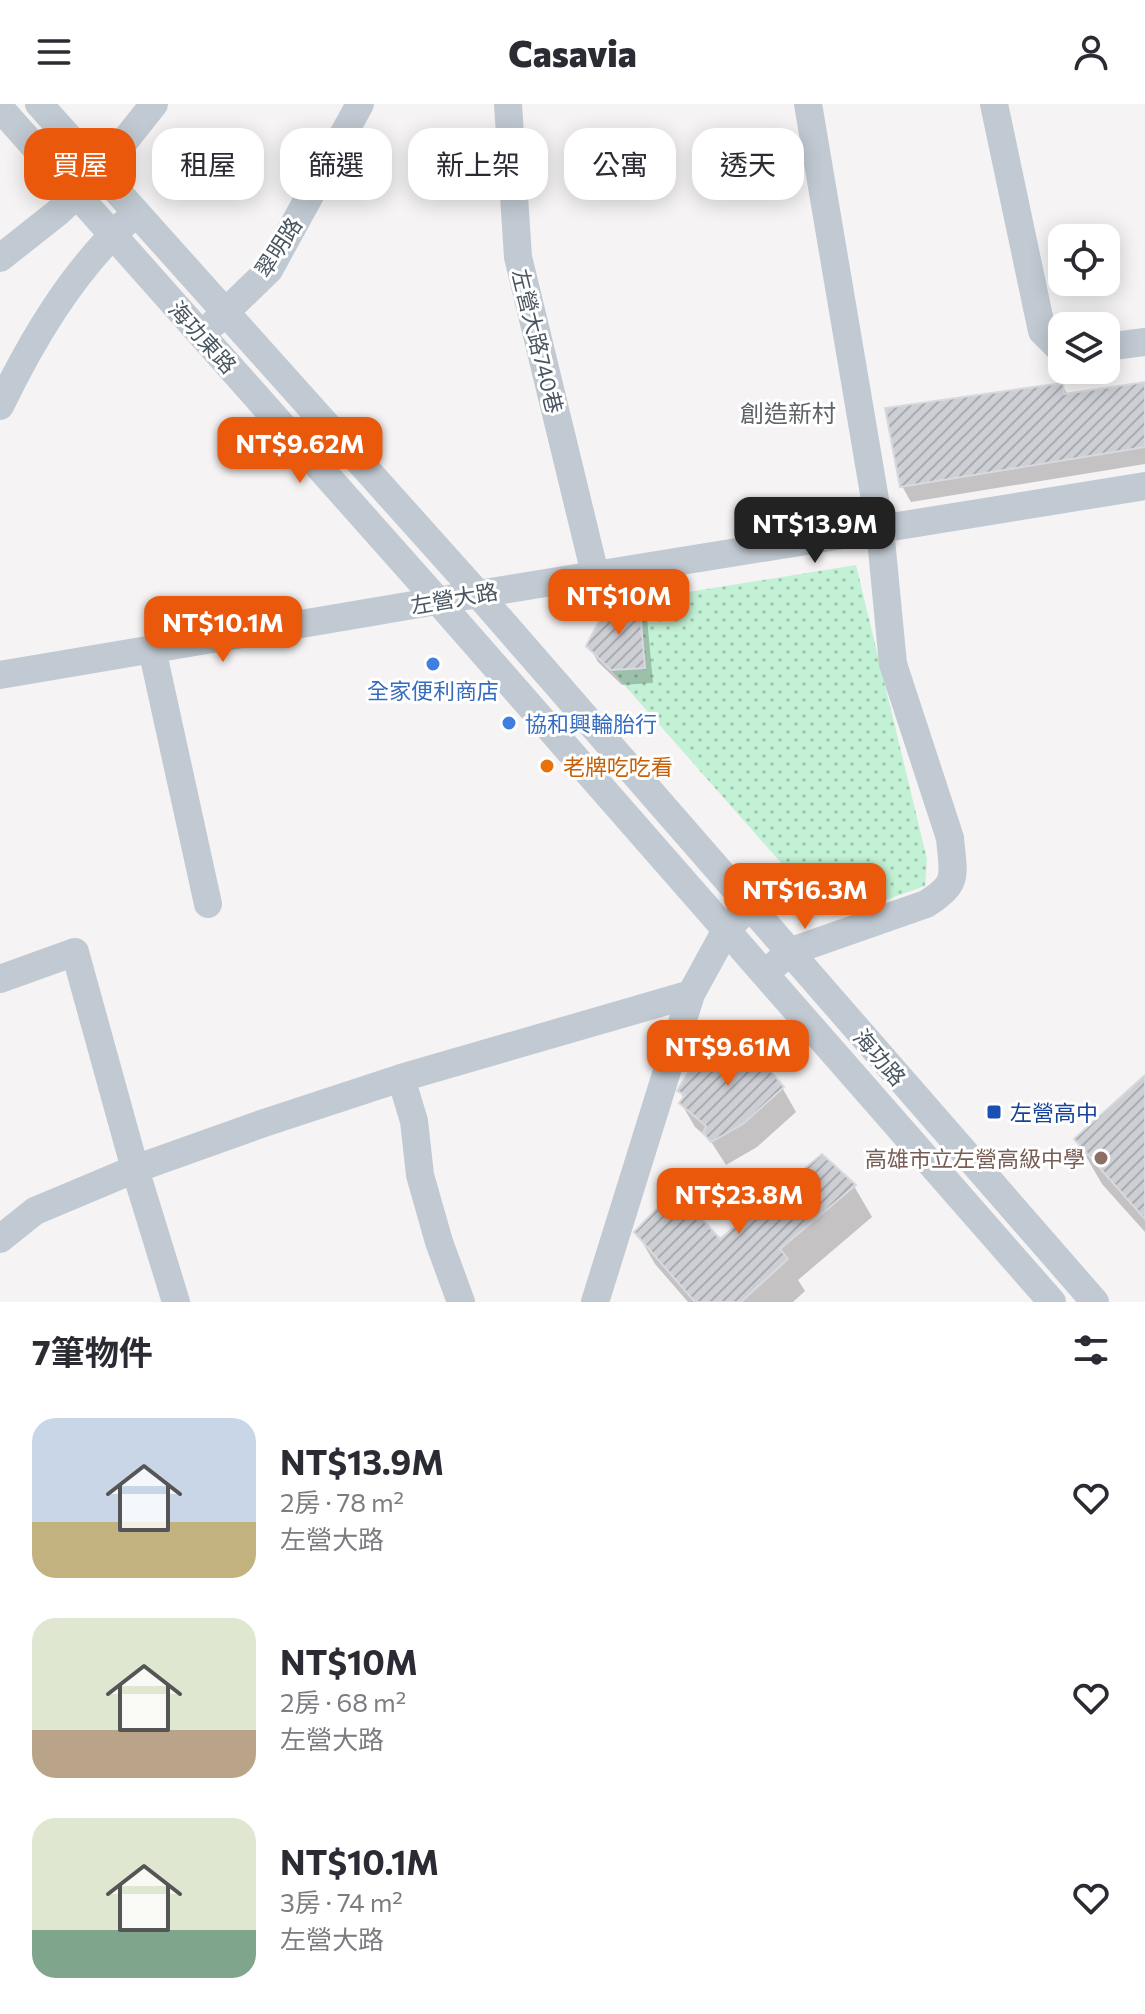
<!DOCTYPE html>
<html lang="zh-TW">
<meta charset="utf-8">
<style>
body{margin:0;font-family:Commissioner,"Noto Sans TC",sans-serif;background:#f7f7f7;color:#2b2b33;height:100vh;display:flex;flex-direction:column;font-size:30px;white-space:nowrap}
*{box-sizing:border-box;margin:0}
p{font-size:26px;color:#7c7c81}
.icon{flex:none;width:44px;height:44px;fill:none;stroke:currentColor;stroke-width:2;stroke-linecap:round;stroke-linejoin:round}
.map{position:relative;height:1198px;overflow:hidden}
.drawer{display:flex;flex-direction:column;background:#fff;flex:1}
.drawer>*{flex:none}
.top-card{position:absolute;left:24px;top:24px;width:1098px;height:72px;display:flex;gap:16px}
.controls{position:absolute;left:1048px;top:120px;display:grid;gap:16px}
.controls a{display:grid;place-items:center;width:72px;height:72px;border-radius:16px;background:#fff;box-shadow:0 4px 20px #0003;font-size:40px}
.price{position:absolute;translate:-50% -68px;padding:0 18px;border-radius:16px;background:#ea580c;color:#fff;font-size:26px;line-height:52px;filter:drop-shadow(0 2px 4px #0008)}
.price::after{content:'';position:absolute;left:50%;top:48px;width:24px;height:18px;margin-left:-12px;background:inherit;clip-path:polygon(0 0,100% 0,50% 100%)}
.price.current{background:#222;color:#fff}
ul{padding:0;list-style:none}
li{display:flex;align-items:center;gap:24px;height:200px;padding:0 32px}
li span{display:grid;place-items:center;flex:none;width:224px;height:160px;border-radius:24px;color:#555}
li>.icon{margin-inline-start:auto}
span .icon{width:96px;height:96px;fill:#fffc;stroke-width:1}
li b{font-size:34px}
h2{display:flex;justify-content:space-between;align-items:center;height:96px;padding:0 32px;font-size:34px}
.tag{padding:0 28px;border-radius:24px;background:#fff;box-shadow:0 4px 20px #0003;font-size:28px;line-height:72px}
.tag.current{background:#ea580c;color:#fff}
header{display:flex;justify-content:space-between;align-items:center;height:104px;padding:0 32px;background:#fff;font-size:36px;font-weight:800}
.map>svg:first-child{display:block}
.grass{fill:url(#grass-dots)}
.shadow{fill:#0003}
.building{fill:url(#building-hatch);stroke:#d7d9de;stroke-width:2}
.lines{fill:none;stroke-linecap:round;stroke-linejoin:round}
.minor{stroke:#c1cad2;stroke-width:28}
.shop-dot{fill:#3f7fe0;stroke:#fff;stroke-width:3}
.food-dot{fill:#e8710a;stroke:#fff;stroke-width:3}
.transit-dot{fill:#1a4fb4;stroke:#fff;stroke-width:3}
.education-dot{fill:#8d6e63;stroke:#fff;stroke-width:3}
.labels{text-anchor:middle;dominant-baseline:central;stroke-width:6;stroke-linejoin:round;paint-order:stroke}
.street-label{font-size:22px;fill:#4a5661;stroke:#fff}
.shop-label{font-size:22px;fill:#366cbe;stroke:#fff}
.food-label{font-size:22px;fill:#c56008;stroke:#fff;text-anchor:start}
.transit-label{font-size:22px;fill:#164399;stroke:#fff;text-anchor:start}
.education-label{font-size:22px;fill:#785e54;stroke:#fff;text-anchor:end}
.neighbourhood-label{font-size:24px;fill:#5f6368;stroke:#fff}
</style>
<header><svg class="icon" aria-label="menu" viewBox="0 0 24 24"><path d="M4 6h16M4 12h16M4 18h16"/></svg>Casavia<svg class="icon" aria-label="person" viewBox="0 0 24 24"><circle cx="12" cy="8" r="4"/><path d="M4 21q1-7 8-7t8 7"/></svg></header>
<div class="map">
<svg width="1145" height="1198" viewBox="0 0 1145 1198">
<defs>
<pattern id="grass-dots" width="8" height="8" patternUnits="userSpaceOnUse" patternTransform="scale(2)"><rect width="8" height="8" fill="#c3f1d5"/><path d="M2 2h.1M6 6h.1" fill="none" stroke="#a0c6b0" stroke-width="1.8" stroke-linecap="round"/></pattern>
<pattern id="building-hatch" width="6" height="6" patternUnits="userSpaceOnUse" patternTransform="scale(2)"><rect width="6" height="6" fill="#cdcfd5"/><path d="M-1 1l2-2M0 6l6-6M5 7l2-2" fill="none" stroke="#a8abb0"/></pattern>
</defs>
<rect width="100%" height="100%" fill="#f5f3f3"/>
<path class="grass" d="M856 461 927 755 925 782 854 807 821 804 611 566 645 564 639 496Z"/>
<path class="shadow" d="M1145 280V360L911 398 902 382 1062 281 1068 291Z
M638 498 647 514 653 579 622 581 598 558 589 542Z
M734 927 783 985 796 1008 757 1043 726 1061 710 1036 695 1023 681 999 684 995 680 987 710 962Z
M1145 974V1128L1102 1080 1076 1035Z
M854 1082 872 1113 798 1176 805 1187 793 1198H688L655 1160 637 1129 720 1137Z"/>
<path class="building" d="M1145 278V343L900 383 885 304 1063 279 1064 290Z
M639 496 645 564 611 566 586 542 608 500Z
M734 924 784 983 743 1020 711 1038 703 1029 706 1022 679 999 685 991 677 987 696 955 709 959Z
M1145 971V1115L1074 1035Z
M822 1050 856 1081 780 1145 788 1155 741 1198H695L634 1128 676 1085 720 1135Z"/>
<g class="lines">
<path class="minor" d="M39 0 478 490 1095 1198
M508 0 518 153 595 470
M994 0 1042 227 1062 247
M0 4 438 497 1052 1198
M0 154 57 109 100 68 154 0
M214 219 269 166 360 0
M1106 243 1145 238
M0 302C32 236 71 170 125 119
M152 545 208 800
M0 571 478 490 1145 382
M776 860 789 848 926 800C960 779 953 771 950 734L893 560 880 425 808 0
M0 875 75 848 135 1065 176 1198
M401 974 414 1017 420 1071 439 1138 461 1198
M0 1135 35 1107 135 1065 261 1020 401 974 691 890
M595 1198 691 890 726 826 738 814"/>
</g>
<g class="shop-dot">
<circle cx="433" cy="560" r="8"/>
<circle cx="509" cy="619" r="8"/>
</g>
<circle class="food-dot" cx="547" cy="662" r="8"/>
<rect class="transit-dot" x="986" y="1000" width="16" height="16" rx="4"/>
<circle class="education-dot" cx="1101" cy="1054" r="8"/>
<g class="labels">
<g class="street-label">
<text transform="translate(278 143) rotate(-57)">翠明路</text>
<text transform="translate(203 233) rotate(48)">海功東路</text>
<text transform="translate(538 237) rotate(76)">左營大路740巷</text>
<text transform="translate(454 494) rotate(-10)">左營大路</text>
<text transform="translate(880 953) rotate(49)">海功路</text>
</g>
<g class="shop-label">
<text x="433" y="586">全家便利商店</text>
<text x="525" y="619" text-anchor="start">協和興輪胎行</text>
</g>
<g class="food-label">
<text x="563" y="662">老牌吃吃看</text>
</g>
<g class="transit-label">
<text x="1010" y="1008">左營高中</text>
</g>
<g class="education-label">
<text x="1085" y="1054">高雄市立左營高級中學</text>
</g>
<g class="neighbourhood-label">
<text x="788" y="308">創造新村</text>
</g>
</g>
</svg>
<div class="controls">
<a><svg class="icon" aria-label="locate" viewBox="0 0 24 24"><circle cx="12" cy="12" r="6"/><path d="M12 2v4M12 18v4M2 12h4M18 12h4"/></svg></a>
<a><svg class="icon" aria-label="layers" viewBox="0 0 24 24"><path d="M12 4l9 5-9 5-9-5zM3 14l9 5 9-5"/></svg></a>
</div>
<b class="price" style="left:300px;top:381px">NT$9.62M</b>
<b class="price current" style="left:815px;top:461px">NT$13.9M</b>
<b class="price" style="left:619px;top:533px">NT$10M</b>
<b class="price" style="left:223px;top:560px">NT$10.1M</b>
<b class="price" style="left:805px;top:827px">NT$16.3M</b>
<b class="price" style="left:728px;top:984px">NT$9.61M</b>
<b class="price" style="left:739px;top:1132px">NT$23.8M</b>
<div class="top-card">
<a class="tag current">買屋</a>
<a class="tag">租屋</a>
<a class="tag">篩選</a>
<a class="tag">新上架</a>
<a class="tag">公寓</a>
<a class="tag">透天</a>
</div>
</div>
<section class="drawer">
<h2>7筆物件<svg class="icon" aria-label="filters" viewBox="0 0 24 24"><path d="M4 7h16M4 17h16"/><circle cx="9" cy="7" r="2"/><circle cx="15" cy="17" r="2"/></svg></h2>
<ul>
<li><span style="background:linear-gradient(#c9d6e8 65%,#c2b280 0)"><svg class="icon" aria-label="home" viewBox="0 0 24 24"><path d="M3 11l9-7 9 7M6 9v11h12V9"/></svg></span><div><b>NT$13.9M</b><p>2房 · 78 m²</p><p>左營大路</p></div><svg class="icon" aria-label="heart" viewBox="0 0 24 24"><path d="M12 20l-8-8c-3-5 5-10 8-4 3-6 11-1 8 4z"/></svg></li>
<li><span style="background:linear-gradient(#dfe7d0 70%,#b9a48a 0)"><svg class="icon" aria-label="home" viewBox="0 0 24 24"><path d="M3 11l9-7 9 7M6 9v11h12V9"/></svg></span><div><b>NT$10M</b><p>2房 · 68 m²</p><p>左營大路</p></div><svg class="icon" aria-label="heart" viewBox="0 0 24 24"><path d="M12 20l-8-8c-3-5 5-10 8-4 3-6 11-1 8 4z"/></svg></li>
<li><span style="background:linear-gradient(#dfe7d0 70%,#7fa58c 0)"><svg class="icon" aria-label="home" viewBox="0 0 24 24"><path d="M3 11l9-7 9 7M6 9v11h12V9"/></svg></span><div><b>NT$10.1M</b><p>3房 · 74 m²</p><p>左營大路</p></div><svg class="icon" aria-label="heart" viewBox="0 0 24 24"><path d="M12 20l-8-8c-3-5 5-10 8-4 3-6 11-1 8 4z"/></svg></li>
</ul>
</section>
